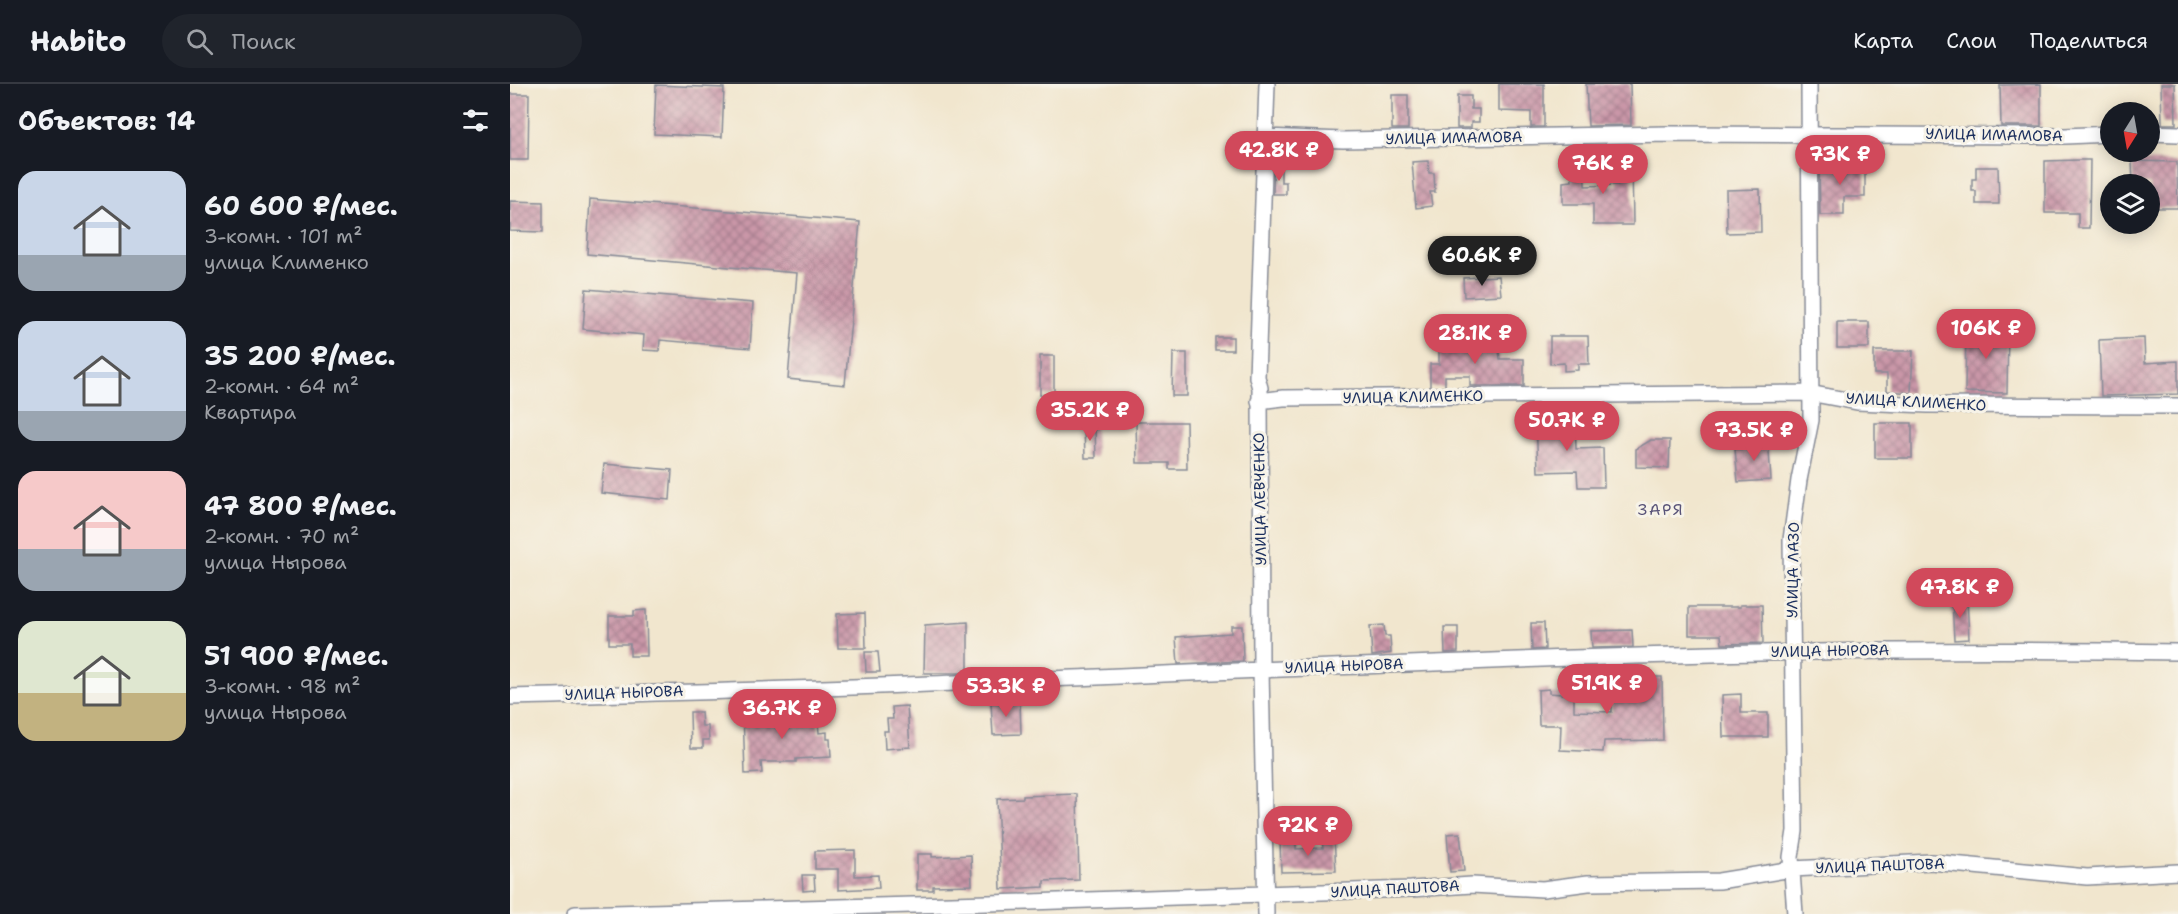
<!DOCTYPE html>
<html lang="ru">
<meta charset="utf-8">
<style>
body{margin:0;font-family:"Shantell Sans",sans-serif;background:#20242c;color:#f1f3f6;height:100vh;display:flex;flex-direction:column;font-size:22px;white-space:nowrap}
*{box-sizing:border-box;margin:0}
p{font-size:20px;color:#9ea1a6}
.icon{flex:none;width:33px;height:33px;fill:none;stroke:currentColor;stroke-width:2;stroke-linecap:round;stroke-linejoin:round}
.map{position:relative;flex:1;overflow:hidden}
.drawer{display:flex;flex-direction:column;background:#171b24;width:510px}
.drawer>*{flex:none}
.needle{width:39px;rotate:191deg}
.controls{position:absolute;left:1590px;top:18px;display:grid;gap:12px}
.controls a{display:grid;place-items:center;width:60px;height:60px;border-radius:50%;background:#171b24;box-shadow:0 3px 15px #0003;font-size:30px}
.price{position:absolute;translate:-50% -51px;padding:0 14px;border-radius:21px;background:#d1495b;color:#fff;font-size:20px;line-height:39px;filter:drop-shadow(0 2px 3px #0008)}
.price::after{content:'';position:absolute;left:50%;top:36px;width:18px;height:14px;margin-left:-9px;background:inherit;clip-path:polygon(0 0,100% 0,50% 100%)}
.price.on{background:#222;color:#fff}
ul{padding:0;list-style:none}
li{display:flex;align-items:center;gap:18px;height:150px;padding:0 18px}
li span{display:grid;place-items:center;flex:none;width:168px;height:120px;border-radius:18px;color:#555}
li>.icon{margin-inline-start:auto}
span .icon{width:72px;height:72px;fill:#fffc;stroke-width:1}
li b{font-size:26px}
h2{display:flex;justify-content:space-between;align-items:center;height:72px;padding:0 18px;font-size:26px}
header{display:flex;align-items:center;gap:36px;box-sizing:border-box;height:84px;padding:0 30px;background:#171b24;border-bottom:2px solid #363941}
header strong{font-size:28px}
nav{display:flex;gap:33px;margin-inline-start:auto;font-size:21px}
.search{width:420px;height:54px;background:#20242c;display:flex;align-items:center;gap:15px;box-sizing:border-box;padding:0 21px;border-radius:33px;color:#9ea1a6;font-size:22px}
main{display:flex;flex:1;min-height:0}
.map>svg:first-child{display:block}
.building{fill:url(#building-cross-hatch)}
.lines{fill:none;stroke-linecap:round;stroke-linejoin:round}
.minor-casing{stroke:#868a96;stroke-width:18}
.minor{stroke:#fff;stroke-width:15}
.labels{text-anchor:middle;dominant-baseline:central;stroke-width:6;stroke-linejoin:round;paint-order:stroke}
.street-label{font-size:15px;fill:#1b2f5e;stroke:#f7f3e8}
.neighbourhood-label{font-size:16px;letter-spacing:1.5px;fill:#585378;stroke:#f7f3e8}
</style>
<header>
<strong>Habito</strong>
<div class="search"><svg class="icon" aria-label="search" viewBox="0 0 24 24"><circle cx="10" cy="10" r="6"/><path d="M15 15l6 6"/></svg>Поиск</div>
<nav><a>Карта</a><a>Слои</a><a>Поделиться</a></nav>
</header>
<main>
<section class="drawer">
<h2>Объектов: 14<svg class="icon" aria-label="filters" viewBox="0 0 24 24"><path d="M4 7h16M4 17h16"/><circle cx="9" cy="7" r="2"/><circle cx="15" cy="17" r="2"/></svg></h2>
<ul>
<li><span style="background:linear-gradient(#c9d6e8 70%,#9aa5b1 0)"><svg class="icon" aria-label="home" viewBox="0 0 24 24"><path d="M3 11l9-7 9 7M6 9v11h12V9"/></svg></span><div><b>60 600 ₽/мес.</b><p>3-комн. · 101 m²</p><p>улица Клименко</p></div></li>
<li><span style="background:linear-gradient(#c9d6e8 75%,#9aa5b1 0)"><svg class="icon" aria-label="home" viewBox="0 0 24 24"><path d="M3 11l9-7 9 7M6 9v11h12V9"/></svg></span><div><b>35 200 ₽/мес.</b><p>2-комн. · 64 m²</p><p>Квартира</p></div></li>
<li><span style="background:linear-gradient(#f6c9c9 65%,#9aa5b1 0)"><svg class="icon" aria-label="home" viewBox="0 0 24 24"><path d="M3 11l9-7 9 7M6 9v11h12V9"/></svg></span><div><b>47 800 ₽/мес.</b><p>2-комн. · 70 m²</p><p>улица Нырова</p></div></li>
<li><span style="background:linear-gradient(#dfe7d0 60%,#c2b280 0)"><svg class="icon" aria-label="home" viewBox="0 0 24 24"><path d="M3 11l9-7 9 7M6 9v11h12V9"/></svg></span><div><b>51 900 ₽/мес.</b><p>3-комн. · 98 m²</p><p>улица Нырова</p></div></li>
</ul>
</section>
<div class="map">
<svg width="1668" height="830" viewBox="0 0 1668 830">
<defs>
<pattern id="building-cross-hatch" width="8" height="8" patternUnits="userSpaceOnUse" patternTransform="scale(1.5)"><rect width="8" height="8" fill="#ca97a8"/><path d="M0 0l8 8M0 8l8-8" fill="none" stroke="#a37c8c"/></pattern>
</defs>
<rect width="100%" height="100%" fill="#f7f3e8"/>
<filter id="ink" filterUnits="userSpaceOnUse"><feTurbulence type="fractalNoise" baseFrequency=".0167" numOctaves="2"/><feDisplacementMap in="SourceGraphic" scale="12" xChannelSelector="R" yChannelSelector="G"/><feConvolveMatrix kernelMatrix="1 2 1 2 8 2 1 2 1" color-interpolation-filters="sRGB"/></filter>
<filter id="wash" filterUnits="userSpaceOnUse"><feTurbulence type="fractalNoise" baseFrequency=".008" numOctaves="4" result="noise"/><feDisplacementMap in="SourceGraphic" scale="24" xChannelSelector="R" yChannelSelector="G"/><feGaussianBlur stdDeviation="1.35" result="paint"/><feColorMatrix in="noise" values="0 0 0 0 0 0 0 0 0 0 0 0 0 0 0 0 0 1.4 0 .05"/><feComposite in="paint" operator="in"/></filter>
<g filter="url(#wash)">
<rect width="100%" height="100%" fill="#f1e6ce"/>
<g id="blocks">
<path class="building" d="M989 0H1034V43H1021V28L989 27Z
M1076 0H1120L1121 41 1078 42Z
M1531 0V42H1491L1490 1Z
M1651 0H1665L1666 40H1652Z
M146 1 214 4 212 53 144 50Z
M0 10H19L18 76H0Z
M882 11H898V45H882Z
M947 12H961V25H969V38H961V44H947Z
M1122 75 1123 141H1083V120H1053V98L1062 97 1061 77H1074L1075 102 1108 101V76Z
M1569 76H1580L1579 144H1568V129H1535V77Z
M918 77 919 89H924L925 108H920L922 122 906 124 902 78Z
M1622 77 1667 78 1668 124H1640V100H1623Z
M1355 79V113H1334V131H1310L1309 80Z
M764 82H771V98H776V110H763Z
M1466 83H1488L1489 120H1466V107H1462V95H1466Z
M1250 105 1251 148 1217 149 1216 106Z
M80 115 350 138 335 301 278 295 287 189 77 170Z
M0 117 33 118V148L0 147Z
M989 192 991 211 954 213 953 194Z
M76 205 243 219 240 264 150 256 149 267 133 266 134 251 73 245Z
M1327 238H1359V264H1327Z
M1456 242 1498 243 1497 309 1455 308Z
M1040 252H1078L1079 280H1068V286L1054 287V279L1040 280Z
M705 253H723V266H705Z
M1634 254 1635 279 1668 277V310L1591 312 1589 256Z
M929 255H980V267H989L990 275H1014V302H960V292H935V303H920V280H929Z
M1364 267H1403L1401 309 1377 307V290H1364Z
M663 269H677V312H662Z
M530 272H544V311H530Z
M1065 332 1066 365 1093 364 1094 403H1068L1067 387 1028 388 1026 333Z
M626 338H676L677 385H659V379H627Z
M1365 339H1402V374H1365Z
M574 342H585L586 374H575Z
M1258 353 1261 396 1228 398 1225 365 1244 364 1243 354Z
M1141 356H1160L1159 384 1126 383V365Z
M94 380 162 386 160 416 91 409Z
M1457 513 1459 555 1444 556 1442 514Z
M1230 521H1252L1253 559 1212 560 1211 551H1179V523H1230Z
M136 526 137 572H120V560H99V532H124V527Z
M355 529 356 564H328L327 530Z
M458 538V589H414L415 541Z
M1021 539H1034L1035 565 1022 566Z
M874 541 875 552H880L881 569 862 572 860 542Z
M721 542H732L733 577 668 580 666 553 721 549Z
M934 543H948V568L935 569Z
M1122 546 1123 563 1082 564 1081 547Z
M355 568H368L370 588H356Z
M1102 593H1152L1153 656 1094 657 1093 668 1050 666 1051 641H1029L1028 606 1039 605V609L1064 611V627L1102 628Z
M1231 610V629H1258V653H1213L1212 611Z
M510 618 511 650 483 651 481 619Z
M397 622 400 663 375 665 374 647H378L377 635H383L382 623Z
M307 627 309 649 317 648V655H320L321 673 286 675V678H251L252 689 235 690 233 628H251V636L287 634 286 628Z
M180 628H191L192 642H198L199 656H193V664H181Z
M567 710 569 796 534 797V803L491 805 487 715 513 714V712Z
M950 749 954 787 940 788 937 750Z
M824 753 826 787 771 788 770 757 786 756V765L813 764 812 754Z
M345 766V792L368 791 369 804 328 806V785H305V767Z
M407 770H422V773L461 771 462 801 423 802V806H407Z
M292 791H304L305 806 293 807Z"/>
</g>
</g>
<g filter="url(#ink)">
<use href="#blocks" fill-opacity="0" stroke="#868a96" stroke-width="1.5"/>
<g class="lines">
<g class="minor-casing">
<path id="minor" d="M1640 49 1668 50
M755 53 833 56 1159 50 1555 52 1600 50
M749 317 773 314 1299 309 1347 318 1418 321 1668 322
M0 613C140 609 280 606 419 600 835 583 1251 560 1668 568
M65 830 519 818 901 805 962 801 1033 805 1078 799 1209 797 1282 785 1421 778 1577 793 1668 788
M756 830 751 586 750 304 747 293 757 0
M1285 830 1281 773 1285 747 1281 456 1289 396 1301 336 1299 0"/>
</g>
<use href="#minor" class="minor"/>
</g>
</g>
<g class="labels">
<g class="street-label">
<text transform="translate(1484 51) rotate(1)">УЛИЦА ИМАМОВА</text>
<text transform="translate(944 54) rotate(-1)">УЛИЦА ИМАМОВА</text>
<text transform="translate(903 313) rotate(-1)">УЛИЦА КЛИМЕНКО</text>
<text transform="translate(1406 318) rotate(3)">УЛИЦА КЛИМЕНКО</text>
<text transform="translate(750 415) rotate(-91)">УЛИЦА ЛЕВЧЕНКО</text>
<text transform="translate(1283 486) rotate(-89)">УЛИЦА ЛАЗО</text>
<text transform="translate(1320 567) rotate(-1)">УЛИЦА НЫРОВА</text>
<text transform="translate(834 582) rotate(-2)">УЛИЦА НЫРОВА</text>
<text transform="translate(114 609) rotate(-2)">УЛИЦА НЫРОВА</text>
<text transform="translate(1370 782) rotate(-2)">УЛИЦА ПАШТОВА</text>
<text transform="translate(885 805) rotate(-3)">УЛИЦА ПАШТОВА</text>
</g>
<g class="neighbourhood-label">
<text x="1151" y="425">ЗАРЯ</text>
</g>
</g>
</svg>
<div class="controls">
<a><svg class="needle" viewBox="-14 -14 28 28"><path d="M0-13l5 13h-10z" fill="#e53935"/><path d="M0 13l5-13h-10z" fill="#9ea1a6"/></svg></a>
<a><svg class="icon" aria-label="layers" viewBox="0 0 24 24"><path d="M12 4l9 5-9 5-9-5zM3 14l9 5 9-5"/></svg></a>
</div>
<b class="price" style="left:769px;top:98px">42.8K ₽</b>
<b class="price" style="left:1330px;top:102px">73K ₽</b>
<b class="price" style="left:1093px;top:111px">76K ₽</b>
<b class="price on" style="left:972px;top:203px">60.6K ₽</b>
<b class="price" style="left:1476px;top:276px">106K ₽</b>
<b class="price" style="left:965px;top:281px">28.1K ₽</b>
<b class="price" style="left:580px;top:358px">35.2K ₽</b>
<b class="price" style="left:1057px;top:368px">50.7K ₽</b>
<b class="price" style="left:1244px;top:378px">73.5K ₽</b>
<b class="price" style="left:1450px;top:535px">47.8K ₽</b>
<b class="price" style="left:1097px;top:631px">51.9K ₽</b>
<b class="price" style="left:496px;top:634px">53.3K ₽</b>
<b class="price" style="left:272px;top:656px">36.7K ₽</b>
<b class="price" style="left:798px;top:773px">72K ₽</b>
</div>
</main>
